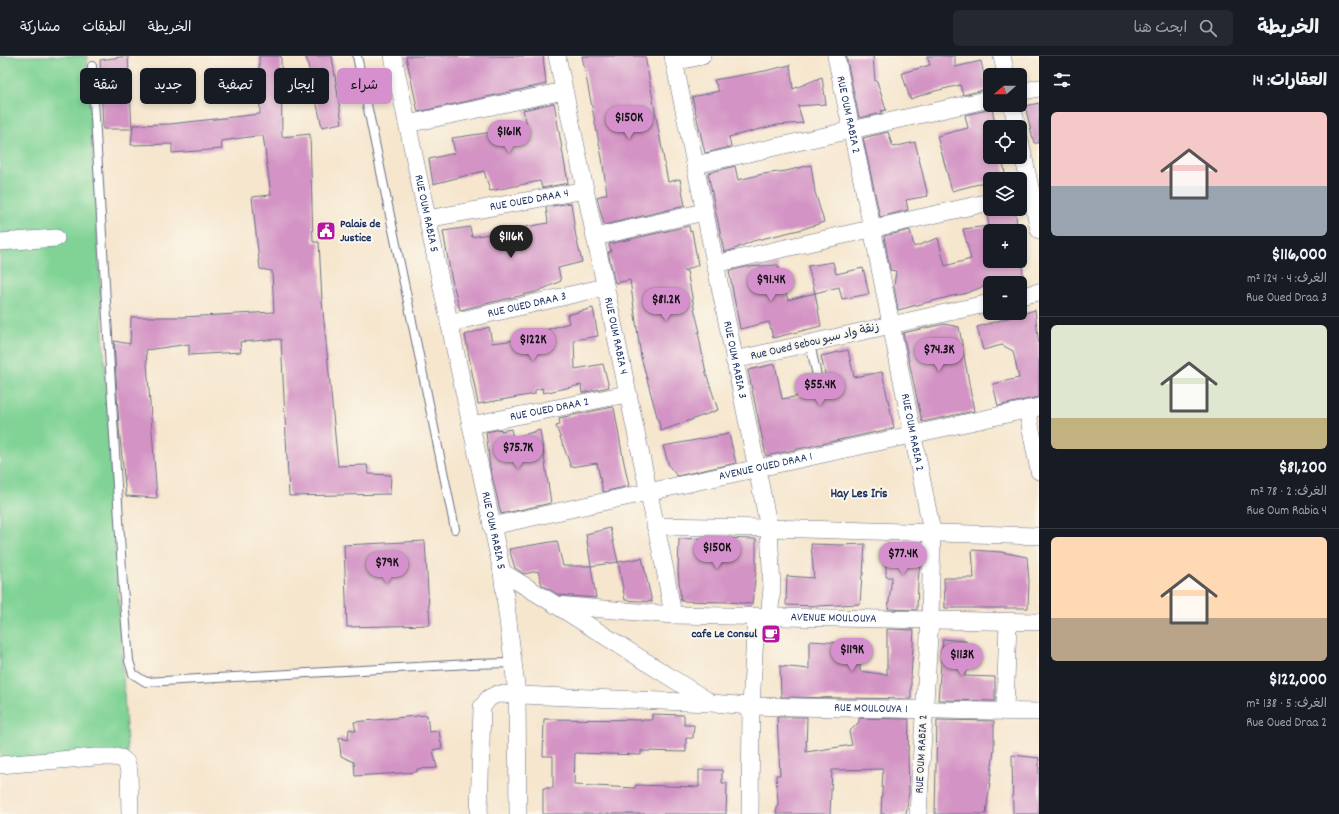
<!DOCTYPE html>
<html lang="ar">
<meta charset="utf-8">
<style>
body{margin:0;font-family:Dekko,"Playpen Sans Arabic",sans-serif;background:#242831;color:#f1f3f6;direction:rtl;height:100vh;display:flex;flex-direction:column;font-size:15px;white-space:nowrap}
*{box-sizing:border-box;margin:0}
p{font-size:13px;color:#9ea1a6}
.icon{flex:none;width:22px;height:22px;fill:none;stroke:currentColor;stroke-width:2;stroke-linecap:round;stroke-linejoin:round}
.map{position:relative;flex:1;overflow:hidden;direction:ltr}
.details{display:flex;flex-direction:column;background:#171b24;width:300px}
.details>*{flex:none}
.guide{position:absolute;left:12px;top:12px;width:380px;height:36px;direction:rtl;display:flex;gap:8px}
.needle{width:26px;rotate:250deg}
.controls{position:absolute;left:983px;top:12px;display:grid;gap:8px}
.controls a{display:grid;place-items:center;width:44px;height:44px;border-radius:6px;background:#171b24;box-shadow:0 2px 6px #0003;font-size:20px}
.price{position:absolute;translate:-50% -34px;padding:0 9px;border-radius:14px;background:#d690ce;color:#111;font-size:13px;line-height:26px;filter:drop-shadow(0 1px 2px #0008)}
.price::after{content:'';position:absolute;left:50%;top:24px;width:12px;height:9px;margin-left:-6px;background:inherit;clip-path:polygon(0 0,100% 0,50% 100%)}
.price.active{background:#222;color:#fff}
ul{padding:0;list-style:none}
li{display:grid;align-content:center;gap:8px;height:212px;padding:0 12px}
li+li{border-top:1px solid #363941}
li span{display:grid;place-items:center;height:124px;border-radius:6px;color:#555}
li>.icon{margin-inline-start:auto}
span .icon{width:72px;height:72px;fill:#fffc;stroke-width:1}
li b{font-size:17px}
h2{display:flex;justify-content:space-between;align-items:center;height:48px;padding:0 12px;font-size:17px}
.pill{padding:0 14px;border-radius:6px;background:#171b24;box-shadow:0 2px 6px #0003;font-size:14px;line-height:36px}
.pill.active{background:#d690ce;color:#111}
header{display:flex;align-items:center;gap:24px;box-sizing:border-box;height:56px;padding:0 20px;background:#171b24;border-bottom:1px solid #363941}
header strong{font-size:19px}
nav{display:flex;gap:22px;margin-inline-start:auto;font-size:14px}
.search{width:280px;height:36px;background:#242831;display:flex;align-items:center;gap:10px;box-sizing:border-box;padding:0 14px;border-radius:6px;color:#9ea1a6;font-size:15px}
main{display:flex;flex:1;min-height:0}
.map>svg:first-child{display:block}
.green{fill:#80d395;stroke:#4e817a}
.building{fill:#d393c4}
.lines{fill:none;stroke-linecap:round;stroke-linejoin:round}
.service-casing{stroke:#686f85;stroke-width:10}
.minor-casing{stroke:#686f85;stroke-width:18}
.service{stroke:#fff;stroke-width:8}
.minor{stroke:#fff;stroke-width:17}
.labels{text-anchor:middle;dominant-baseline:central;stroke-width:4;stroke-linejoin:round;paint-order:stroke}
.street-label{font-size:12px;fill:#1b2f5e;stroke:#fbf7ec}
.poi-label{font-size:12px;font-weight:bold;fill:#1b2f5e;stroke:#fbf7ec;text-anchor:start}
.neighbourhood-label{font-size:13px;font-weight:bold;fill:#1b2f5e;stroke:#fbf7ec}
</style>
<header>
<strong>الخريطة</strong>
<div class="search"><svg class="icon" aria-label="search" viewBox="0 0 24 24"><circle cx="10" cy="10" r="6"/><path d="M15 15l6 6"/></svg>ابحث هنا</div>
<nav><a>الخريطة</a><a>الطبقات</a><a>مشاركة</a></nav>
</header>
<main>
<section class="details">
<h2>العقارات: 14<svg class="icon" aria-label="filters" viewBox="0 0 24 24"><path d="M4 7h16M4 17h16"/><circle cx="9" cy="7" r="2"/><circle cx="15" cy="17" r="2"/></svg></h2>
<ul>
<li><span style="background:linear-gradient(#f6c9c9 60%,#9aa5b1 0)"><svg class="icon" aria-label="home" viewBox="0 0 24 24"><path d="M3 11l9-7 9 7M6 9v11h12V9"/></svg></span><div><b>$116,000</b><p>الغرف: 4 · 124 m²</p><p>Rue Oued Draa 3</p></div></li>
<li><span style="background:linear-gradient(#dfe7d0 75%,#c2b280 0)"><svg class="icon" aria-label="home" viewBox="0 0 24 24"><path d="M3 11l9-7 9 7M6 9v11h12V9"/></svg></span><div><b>$81,200</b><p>الغرف: 2 · 78 m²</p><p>Rue Oum Rabia 4</p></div></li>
<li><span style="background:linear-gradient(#ffd9b3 65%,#b9a48a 0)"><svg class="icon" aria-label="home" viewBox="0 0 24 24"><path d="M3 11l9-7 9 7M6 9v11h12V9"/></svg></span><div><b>$122,000</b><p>الغرف: 5 · 138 m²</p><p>Rue Oued Draa 2</p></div></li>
</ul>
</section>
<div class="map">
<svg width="1039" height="758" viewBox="0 0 1039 758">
<rect width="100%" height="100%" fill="#fbf7ec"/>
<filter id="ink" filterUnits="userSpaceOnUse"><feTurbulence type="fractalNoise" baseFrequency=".025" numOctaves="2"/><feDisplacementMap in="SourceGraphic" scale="8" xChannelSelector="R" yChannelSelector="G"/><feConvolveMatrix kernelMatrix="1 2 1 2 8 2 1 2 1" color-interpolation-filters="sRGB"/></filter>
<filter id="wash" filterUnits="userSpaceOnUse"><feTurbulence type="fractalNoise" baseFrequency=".012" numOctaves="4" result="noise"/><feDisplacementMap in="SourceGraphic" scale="16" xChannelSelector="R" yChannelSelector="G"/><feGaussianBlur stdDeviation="0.9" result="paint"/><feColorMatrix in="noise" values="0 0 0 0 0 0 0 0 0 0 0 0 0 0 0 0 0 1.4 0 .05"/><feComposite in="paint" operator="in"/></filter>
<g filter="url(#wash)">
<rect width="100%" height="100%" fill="#f6e6ce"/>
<path class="green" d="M0 0H87L128 706 0 713Z"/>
<g id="blocks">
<path class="building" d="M128 0 132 73H103L100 4Z
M259 0H281L282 81 310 78 313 186H319L322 245 338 410 367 409 369 418 391 419 390 438 289 440 281 283 240 286 241 296 189 299V288L146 294 157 442 126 440 119 372 114 285 130 288 131 261H182L274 256 272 215 260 213 252 141 271 139 263 79 221 85 222 93 172 97V88L131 89 133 69 170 68 260 58Z
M306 0H332L342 67 322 71Z
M406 0H543L546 28 418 56Z
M582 0H645L668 126 680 123 685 150 604 169 597 141 607 138 602 102Z
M846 0H873L875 25H877L886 54 881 55 882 57 859 62Z
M927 0H955V11L981 5 987 33 963 39 960 29 935 35 910 43 902 17 930 9Z
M790 9 793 33 822 21 826 48 798 50 803 67 777 69 729 81 731 91 705 97 692 41 719 35 714 24 765 15Z
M554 47 568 127 542 132 540 125 490 135 484 115 433 128 429 103 455 97 452 82 500 75 527 68 523 54Z
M1039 47V87H1034L1025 50Z
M992 53 996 71H990V101H1002L1006 123H990V125L952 135 937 80 968 72 965 59Z
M888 76 893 91 915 86 928 140 906 144 908 154 880 161 863 82Z
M811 109 815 136 824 166 803 173 753 185 732 194 724 196 708 117 735 110 738 124 763 118 786 115Z
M571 147 576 181 582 206 558 212 561 225 536 236 460 254 451 220 443 175 470 171 472 181 548 167 546 151Z
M1011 153H1015L1018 175H990V205H1022L1023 220 990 227V228L964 238 952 240 898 254 894 230 896 215 890 214 884 180 910 174 914 191 938 182 945 210 971 203 963 173 989 170 987 158Z
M689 170 690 176 692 175 698 209 683 215H687L695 256 700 276H698L706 317 718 354 661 375 641 301 630 224 615 227 608 196H611L609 188Z
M833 206 836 218 863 212 869 238 842 243 839 231 815 237 808 210Z
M778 209 788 244 815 237 821 270 773 282 769 266 740 273 729 215 746 211Z
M593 252 598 280 574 284 575 313 603 308 609 331 582 337 581 329 543 337 542 332 535 334V338L478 348 465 279 489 271 492 287 509 285 569 267 567 259Z
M1035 254 1039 289V341L998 350 993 328 1019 322 1013 295 1002 289 983 294 977 271Z
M944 268 959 271 974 355 922 366 903 277Z
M848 294 854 321 882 316 894 372 766 400 748 314 775 308 782 343 829 335 821 300Z
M613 351 614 352 623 402 629 430 603 436 597 407 571 411 556 370 560 369 559 362Z
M501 373V375L511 373 513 382 540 374 551 447 501 458 490 411 486 376Z
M729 378 736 407 677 420 669 410 663 390Z
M610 472 618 506 591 510 586 478Z
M712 482 756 483V515L752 548 728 546 681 545 678 515 679 483Z
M425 485 430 569 347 571 344 489Z
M557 485 563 510H591L596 542 559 539 542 529 538 515 524 518 515 512 509 493Z
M811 488 841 489 865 488 863 519H862L860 548 817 550 786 549 787 520 814 522Z
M886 488 922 491 918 525 917 554 888 553 892 521H886Z
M972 494 1001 496 1027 501 1029 526 1028 552H945L944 522H974Z
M642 502 652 546 625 544 618 506Z
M887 573 914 574 911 621V643L781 641 780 610 809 613V585L861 588 860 615 887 619Z
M943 583 966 585 965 620 995 621V645L938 644Z
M652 658 684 659V669H694L693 682H686V696L641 695V699L575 697 574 729 635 732 636 729 699 731V714H722V727H727L726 758H543V732H553V700H543L544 663 652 664Z
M427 659 429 676 439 675 442 692 433 694 437 712 417 713V716L355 720 354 706 341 700 339 681 348 684 349 673 356 675 354 666Z
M777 661H807L806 696 852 689 849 676 859 666V662L909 663 908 697 909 736 906 758H881L883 713 832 714 830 758H776L778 747 776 719H780Z
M937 664 994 665V694L986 758H935Z
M1012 699 1039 702V758H1013Z"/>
</g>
</g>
<g filter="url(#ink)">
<use href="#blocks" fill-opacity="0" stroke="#686f85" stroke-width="1"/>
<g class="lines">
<g class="service-casing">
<path id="service" d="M357 0 455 473
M92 10 123 531 129 605 133 618 146 626 470 608 513 607
M810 288 819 329"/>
</g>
<g class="minor-casing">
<g id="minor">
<path id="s1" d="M393 0 502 516 517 638 518 758"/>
<path id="s2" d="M557 0 665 514 673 559"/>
<path id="s3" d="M673 0 769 472 772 532 769 562"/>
<path id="s4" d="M836 0 872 172 932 476 930 564 918 758"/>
<path d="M1002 0 1006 19"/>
<path d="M674 6 702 0"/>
<path d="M1020 36 1039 32"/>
<path d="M1012 49 1017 71"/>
<path d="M407 68 564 35"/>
<path d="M1020 84 1039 174"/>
<path d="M695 109 990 43"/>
<path id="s5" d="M427 163 585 134"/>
<path d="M595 181 704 156"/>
<path d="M0 186 56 182"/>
<path d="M715 208 990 146"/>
<path d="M1020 240 1039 236"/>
<path id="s6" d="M449 267 605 231"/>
<path d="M734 304 990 247"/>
<path d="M1027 353 1039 415"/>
<path id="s7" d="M471 369 627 338"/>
<path id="s8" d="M492 470 1039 351"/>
<path d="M655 470 769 472 1039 480"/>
<path d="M502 516 556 549 711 647 751 650 750 758"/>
<path id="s9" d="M556 549 673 559 1039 566"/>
<path id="s10" d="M756 562 751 650 1039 656"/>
<path d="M1005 655 1008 566"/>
<path d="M0 709 95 701H112L121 702 126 706 129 715 130 758"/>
<path d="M479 758 482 651 489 642 497 638 709 647"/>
</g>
</g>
<use href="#service" class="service"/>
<use href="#minor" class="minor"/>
</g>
</g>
<defs>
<g id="civic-square" transform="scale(1)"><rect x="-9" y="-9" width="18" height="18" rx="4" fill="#b5179e" stroke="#fbf7ec"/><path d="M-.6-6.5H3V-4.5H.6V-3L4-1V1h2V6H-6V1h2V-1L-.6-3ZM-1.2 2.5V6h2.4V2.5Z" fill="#fff"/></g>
<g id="cafe-square" transform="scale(1)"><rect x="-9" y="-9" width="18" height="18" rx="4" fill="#b5179e" stroke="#fbf7ec"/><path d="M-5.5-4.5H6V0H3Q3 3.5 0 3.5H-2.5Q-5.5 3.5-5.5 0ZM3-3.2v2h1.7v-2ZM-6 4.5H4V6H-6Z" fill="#fff"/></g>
</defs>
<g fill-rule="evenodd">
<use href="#civic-square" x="326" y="175"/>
<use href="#cafe-square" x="771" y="578"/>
</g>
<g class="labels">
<g class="street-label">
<text stroke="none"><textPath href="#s4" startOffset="60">RUE OUM RABIA 2</textPath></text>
<text stroke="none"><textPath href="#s5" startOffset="104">RUE OUED DRAA 4</textPath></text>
<text stroke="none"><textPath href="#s1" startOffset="161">RUE OUM RABIA 5</textPath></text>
<text stroke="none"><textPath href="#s6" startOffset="80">RUE OUED DRAA 3</textPath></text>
<text stroke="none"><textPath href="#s2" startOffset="286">RUE OUM RABIA 4</textPath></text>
<text transform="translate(815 286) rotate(-13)">Rue Oued Sebou زنقة واد سبو</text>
<text stroke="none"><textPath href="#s3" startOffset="310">RUE OUM RABIA 3</textPath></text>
<text stroke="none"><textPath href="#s7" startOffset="80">RUE OUED DRAA 2</textPath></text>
<text stroke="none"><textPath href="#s4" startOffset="384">RUE OUM RABIA 2</textPath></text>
<text stroke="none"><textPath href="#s8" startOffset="280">AVENUE OUED DRAA 1</textPath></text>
<text stroke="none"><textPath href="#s1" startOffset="485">RUE OUM RABIA 5</textPath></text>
<text stroke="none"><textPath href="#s9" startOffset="278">AVENUE MOULOUYA</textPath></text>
<text stroke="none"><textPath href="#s10" startOffset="208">RUE MOULOUYA 1</textPath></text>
<text transform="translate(922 698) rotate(-87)">RUE OUM RABIA 2</text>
</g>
<g class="poi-label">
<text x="340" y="168">Palais de<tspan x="340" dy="14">Justice</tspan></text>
<text x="757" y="578" text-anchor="end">cafe Le Consul</text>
</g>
<g class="neighbourhood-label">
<text x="859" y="438">Hay Les Iris</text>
</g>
</g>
</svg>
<div class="controls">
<a><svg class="needle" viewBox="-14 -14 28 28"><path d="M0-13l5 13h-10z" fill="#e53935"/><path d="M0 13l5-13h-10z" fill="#9ea1a6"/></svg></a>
<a><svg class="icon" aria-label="locate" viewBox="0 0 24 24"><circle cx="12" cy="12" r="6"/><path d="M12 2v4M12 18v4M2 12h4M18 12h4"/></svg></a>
<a><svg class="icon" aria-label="layers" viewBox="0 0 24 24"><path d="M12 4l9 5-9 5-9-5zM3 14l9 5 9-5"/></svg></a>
<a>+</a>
<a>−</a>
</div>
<b class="price" style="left:629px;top:84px">$150K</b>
<b class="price" style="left:509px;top:98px">$161K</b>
<b class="price active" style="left:511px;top:203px">$116K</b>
<b class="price" style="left:771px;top:246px">$91.4K</b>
<b class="price" style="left:666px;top:266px">$81.2K</b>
<b class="price" style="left:533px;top:306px">$122K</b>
<b class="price" style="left:939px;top:316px">$74.3K</b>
<b class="price" style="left:820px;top:351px">$55.4K</b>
<b class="price" style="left:518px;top:414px">$75.7K</b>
<b class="price" style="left:717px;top:514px">$150K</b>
<b class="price" style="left:903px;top:520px">$77.4K</b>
<b class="price" style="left:387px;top:529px">$79K</b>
<b class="price" style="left:852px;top:616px">$119K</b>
<b class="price" style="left:962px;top:621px">$113K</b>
<div class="guide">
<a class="pill active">شراء</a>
<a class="pill">إيجار</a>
<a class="pill">تصفية</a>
<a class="pill">جديد</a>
<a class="pill">شقة</a>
</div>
</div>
</main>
